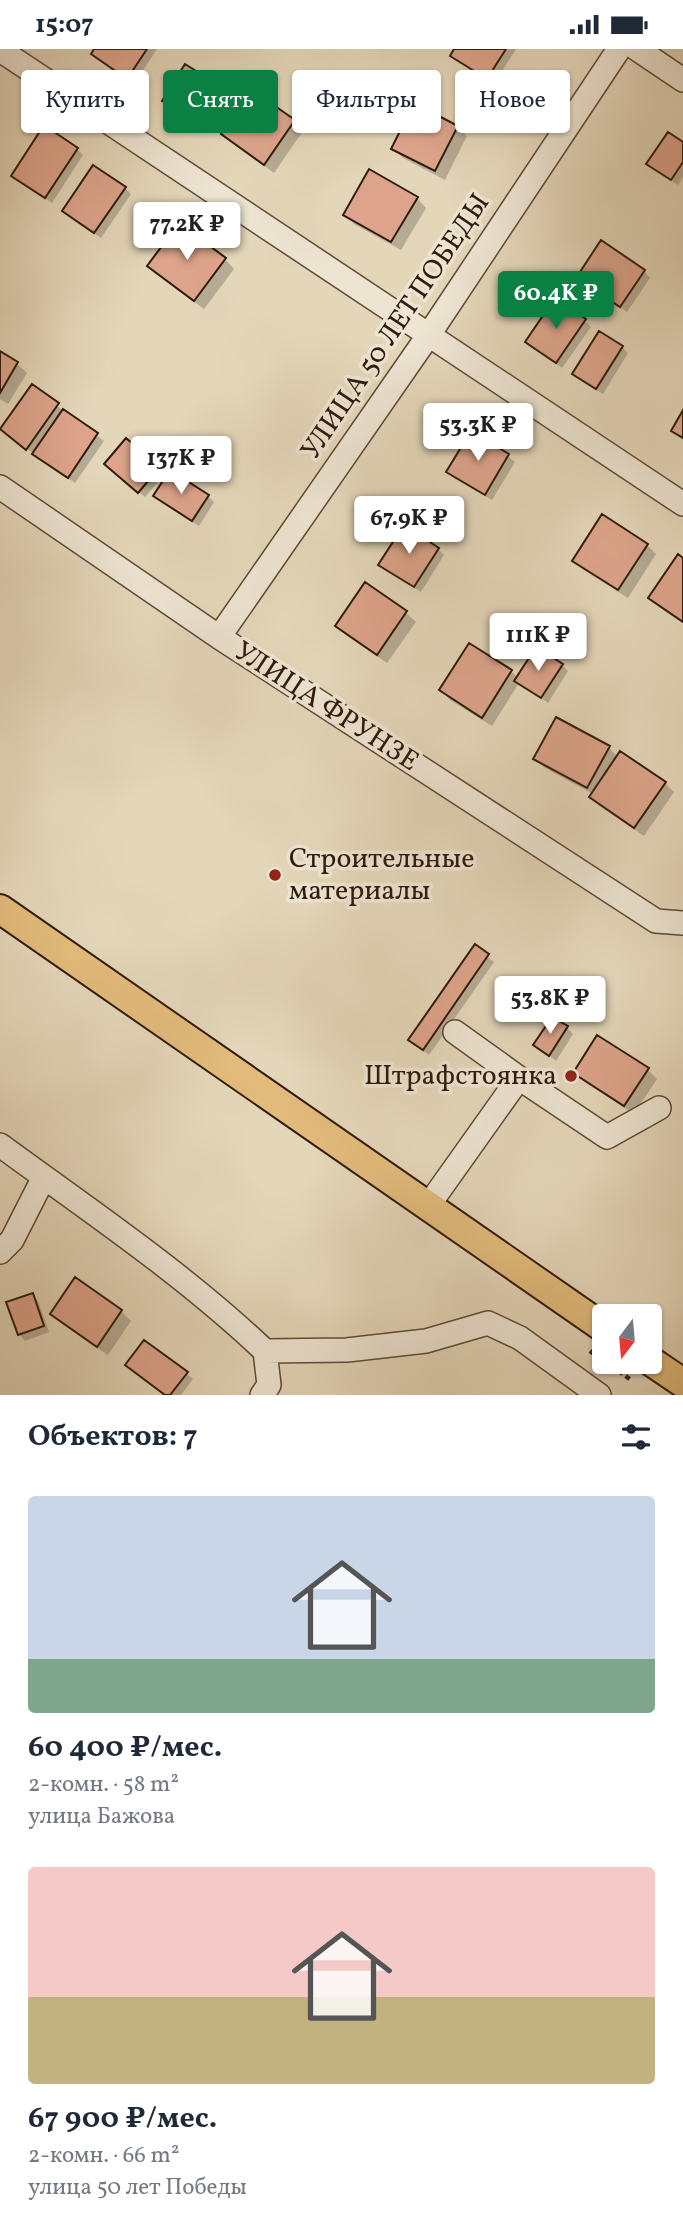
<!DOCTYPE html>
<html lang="ru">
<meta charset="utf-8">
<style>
body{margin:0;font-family:Vollkorn,serif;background:#f2f2f3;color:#1f2937;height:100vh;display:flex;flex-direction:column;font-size:26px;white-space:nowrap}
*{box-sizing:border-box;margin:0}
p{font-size:23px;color:#747a83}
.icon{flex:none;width:38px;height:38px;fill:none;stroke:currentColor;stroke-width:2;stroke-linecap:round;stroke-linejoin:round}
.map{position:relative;height:1346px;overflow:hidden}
.side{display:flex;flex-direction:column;background:#fff;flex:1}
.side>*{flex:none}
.top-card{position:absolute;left:21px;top:21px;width:642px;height:63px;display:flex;gap:14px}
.needle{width:46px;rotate:196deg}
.controls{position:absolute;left:592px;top:1255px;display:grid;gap:14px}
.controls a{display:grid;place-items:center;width:70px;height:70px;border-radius:7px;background:#fff;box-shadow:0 2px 5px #0004;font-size:35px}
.price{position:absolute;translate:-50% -60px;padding:0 16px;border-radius:7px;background:#fff;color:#222;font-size:23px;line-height:46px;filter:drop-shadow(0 2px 4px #0008)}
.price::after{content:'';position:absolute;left:50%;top:42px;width:21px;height:16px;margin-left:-10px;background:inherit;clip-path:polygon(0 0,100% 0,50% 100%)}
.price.selected{background:#0b8043;color:#fff}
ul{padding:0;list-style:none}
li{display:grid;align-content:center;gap:14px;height:371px;padding:0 28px}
li span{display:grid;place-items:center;height:217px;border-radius:7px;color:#555}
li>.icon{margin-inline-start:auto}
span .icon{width:126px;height:126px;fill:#fffc;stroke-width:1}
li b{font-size:30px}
h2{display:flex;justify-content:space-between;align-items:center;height:84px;padding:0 28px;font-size:30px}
.tag{padding:0 24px;border-radius:7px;background:#fff;box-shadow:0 2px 5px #0004;font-size:24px;line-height:63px}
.tag.selected{background:#0b8043;color:#fff}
.status{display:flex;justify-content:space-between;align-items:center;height:49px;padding:0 35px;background:#fff;direction:ltr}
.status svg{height:19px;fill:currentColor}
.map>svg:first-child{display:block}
.shadow{fill:#0003}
.building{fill:#dda48b;stroke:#301b0a;stroke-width:2}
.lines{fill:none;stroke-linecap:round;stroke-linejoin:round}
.minor-casing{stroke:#5d4a36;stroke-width:26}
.major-casing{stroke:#301b0a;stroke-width:32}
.path{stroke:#301b0a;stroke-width:4.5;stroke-dasharray:5 3.5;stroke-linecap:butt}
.minor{stroke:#ede4d2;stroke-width:23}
.major{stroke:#e2bb7c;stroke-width:28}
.poi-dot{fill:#8f2418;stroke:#ede4d2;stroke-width:2.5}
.labels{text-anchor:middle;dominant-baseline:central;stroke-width:7;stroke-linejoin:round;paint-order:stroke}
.street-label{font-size:28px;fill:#301b0a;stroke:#ede4d2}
.poi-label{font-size:28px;fill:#301b0a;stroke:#ede4d2;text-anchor:start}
</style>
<div class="status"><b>15:07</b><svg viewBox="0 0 49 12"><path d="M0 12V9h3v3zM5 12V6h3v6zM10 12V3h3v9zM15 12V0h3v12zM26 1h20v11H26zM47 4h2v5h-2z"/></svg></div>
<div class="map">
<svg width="683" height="1346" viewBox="0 0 683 1346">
<rect width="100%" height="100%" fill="#e4d6b9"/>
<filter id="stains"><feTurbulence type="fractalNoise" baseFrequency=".00286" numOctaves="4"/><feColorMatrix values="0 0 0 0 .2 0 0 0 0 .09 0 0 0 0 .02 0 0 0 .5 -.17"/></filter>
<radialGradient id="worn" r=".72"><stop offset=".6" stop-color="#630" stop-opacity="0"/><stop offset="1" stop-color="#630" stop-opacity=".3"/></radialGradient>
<path class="shadow" d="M96 0H157L134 35 99 11 93 5Z
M456 0H516L494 35 459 12 452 6Z
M219 38 225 44 203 79 170 58 164 52Z
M252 44 294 73 303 82 274 124 233 94 223 85Z
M457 78 467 87 445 131 403 109 393 100Z
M683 96V128L678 136 648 115Z
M77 100 83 106 52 154 13 127Z
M125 139 131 145 101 189 64 162Z
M417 149 426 159 401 201 354 175 345 165Z
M225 210 234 220 204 260 159 227 149 217Z
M644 222 650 229 627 263 585 235Z
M585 272 591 278 562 319 527 293Z
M622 298 628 304 603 345 581 331 574 325Z
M0 304 17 315 27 324 8 355 0 350Z
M32 338 104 392 75 434 1 381Z
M471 385 508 407 515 413 492 451 454 429 448 423Z
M159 419 165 425 145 448 113 422Z
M208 447 214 453 199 477 162 453Z
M647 496 656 505 628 549 584 521 574 511Z
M438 500 444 506 421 543 387 522 381 515Z
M683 511V574L659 558 650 549Z
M365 535 406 564 416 573 387 614 346 586 337 576Z
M562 616 568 622 548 654 519 634 492 677 450 651 441 641 511 622 518 629Z
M609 699 618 708 665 734 674 743 644 787 600 757 591 747 593 745 545 719 535 709Z
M475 898 494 913 429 1006 410 991Z
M567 979 573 985 556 1012 536 996Z
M647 1020 657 1030 634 1065 585 1033 575 1024Z
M75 1231 121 1262 131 1272 108 1306 61 1274 52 1265Z
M32 1246 38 1252 49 1283 25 1292 19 1285Z
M186 1324 193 1330 181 1346H165Z"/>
<path class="building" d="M94 0H147L127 30 91 5Z
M454 0H506L487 30 450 7Z
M185 15 220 37 197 74 162 52Z
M252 41 295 71 264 116 221 85Z
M414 54 458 77 435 122 391 100Z
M44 76 78 99 45 149 11 127Z
M668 83 683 93V113L671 131 646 115Z
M93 116 126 138 94 184 62 162Z
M369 120 418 148 391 193 343 166Z
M179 174 226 209 194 252 147 217Z
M601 191 645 221 620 258 576 229Z
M555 249 586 270 556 314 525 293Z
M599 282 623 297 596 340 572 325Z
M0 302 18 313 0 344Z
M32 335 59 354 26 401 0 380Z
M63 360 98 384 68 429 32 405Z
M683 361V389L671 382Z
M471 382 509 405 485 446 446 423Z
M126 389 160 418 138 444 104 415Z
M170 421 209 446 192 472 153 447Z
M602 465 648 495 618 541 572 512Z
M404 476 439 499 414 538 378 516Z
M678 505 683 509V573L648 549Z
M365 533 407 562 377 606 335 577Z
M469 594 512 621 482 669 439 641Z
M536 598 563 615 541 649 514 632Z
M556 668 610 697 587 739 533 710Z
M620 702 666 733 634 779 589 748Z
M475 895 489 905 423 1001 408 991Z
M552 968 568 977 549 1007 533 996Z
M597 986 649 1019 624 1057 573 1024Z
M75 1228 122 1261 97 1298 50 1265Z
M33 1244 44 1277 18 1286 6 1253Z
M144 1291 188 1323 170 1346H165L125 1316Z"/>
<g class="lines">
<g class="minor-casing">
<path id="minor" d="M637 0 683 31
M0 1 683 455
M0 438 219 588 656 872 683 874
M219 588 428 287 619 0
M455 983 519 1029
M0 1096C90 1162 184 1225 265 1302
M428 1157 519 1029 607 1088 659 1059
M0 1203 12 1191 44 1128
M265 1302 347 1301 426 1292 488 1274 520 1289 599 1346
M262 1346 269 1336 265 1302"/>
</g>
<g class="major-casing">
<path id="major" d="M0 860 604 1279
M649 1311 683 1334"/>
</g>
<path class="path" d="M590 1302 604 1312
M605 1312 631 1331"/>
<use href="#minor" class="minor"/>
<use href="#major" class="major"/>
</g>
<g class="poi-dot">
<circle cx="275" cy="826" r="7"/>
<circle cx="571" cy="1027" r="7"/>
</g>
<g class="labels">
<g class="street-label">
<text transform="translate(396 278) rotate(-56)">УЛИЦА 50 ЛЕТ ПОБЕДЫ</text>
<text transform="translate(326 658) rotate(33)">УЛИЦА ФРУНЗЕ</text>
</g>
<g class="poi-label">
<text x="289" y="810">Строительные<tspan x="289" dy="32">материалы</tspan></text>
<text x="557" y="1027" text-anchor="end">Штрафстоянка</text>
</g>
</g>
<rect width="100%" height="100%" filter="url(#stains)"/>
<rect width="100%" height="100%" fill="url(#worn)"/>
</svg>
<div class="controls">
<a><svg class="needle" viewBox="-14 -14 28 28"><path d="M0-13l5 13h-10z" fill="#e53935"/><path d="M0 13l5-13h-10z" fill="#747a83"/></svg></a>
</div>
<b class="price" style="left:187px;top:213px">77.2K ₽</b>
<b class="price selected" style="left:556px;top:282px">60.4K ₽</b>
<b class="price" style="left:478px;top:414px">53.3K ₽</b>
<b class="price" style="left:181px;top:447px">137K ₽</b>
<b class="price" style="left:409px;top:507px">67.9K ₽</b>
<b class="price" style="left:538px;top:624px">111K ₽</b>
<b class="price" style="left:550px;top:987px">53.8K ₽</b>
<div class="top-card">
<a class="tag">Купить</a>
<a class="tag selected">Снять</a>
<a class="tag">Фильтры</a>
<a class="tag">Новое</a>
</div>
</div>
<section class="side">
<h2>Объектов: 7<svg class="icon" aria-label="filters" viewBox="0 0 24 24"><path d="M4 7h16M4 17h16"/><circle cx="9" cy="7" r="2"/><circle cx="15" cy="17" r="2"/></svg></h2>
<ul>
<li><span style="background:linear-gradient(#c9d6e8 75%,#7fa58c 0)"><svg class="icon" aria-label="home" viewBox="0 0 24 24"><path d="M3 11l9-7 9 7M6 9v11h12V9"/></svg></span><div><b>60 400 ₽/мес.</b><p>2-комн. · 58 m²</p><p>улица Бажова</p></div></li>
<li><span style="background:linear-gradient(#f6c9c9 60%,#c2b280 0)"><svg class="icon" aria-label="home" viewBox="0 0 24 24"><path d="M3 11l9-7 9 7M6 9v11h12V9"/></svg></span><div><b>67 900 ₽/мес.</b><p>2-комн. · 66 m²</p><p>улица 50 лет Победы</p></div></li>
</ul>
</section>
